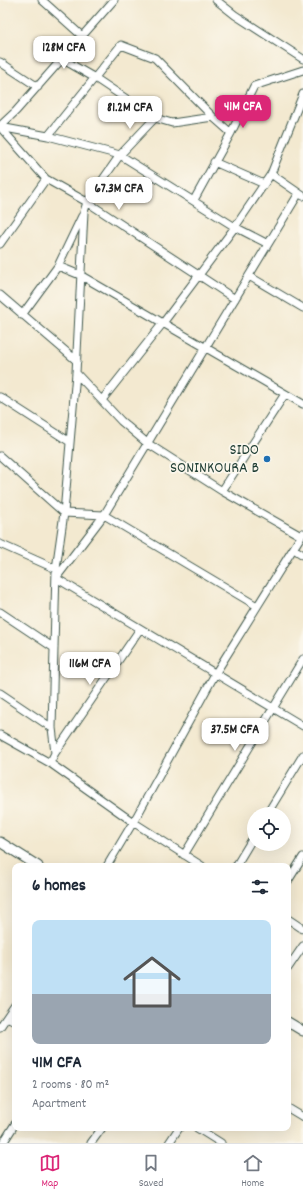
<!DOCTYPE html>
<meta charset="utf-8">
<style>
body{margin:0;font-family:Dekko,sans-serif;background:#f2f2f3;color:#1f2937;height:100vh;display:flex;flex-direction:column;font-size:15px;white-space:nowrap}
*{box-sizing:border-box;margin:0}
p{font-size:13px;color:#747a83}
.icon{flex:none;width:22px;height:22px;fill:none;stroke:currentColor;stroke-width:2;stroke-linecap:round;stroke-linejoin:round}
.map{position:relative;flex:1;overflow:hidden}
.drawer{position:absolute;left:12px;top:863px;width:279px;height:268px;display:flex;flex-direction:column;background:#fff;border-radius:8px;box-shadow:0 4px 16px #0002}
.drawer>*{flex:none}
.fabs{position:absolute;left:247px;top:807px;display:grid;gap:8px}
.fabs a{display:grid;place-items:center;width:44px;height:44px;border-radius:50%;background:#fff;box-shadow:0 4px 16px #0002;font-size:20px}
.price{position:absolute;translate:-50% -34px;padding:0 9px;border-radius:8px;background:#fff;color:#222;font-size:13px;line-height:26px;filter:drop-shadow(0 1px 2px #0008)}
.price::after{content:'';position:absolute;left:50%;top:24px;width:12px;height:9px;margin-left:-6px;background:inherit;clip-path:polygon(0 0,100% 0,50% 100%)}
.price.on{background:#db2777;color:#fff}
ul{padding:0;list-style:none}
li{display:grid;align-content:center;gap:8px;height:212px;padding:0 20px}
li+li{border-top:1px solid #e0e1e3}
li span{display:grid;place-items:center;height:124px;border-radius:8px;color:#555}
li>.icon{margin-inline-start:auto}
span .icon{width:72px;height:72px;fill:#fffc;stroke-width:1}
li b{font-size:17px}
h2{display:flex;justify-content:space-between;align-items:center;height:48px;padding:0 20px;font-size:17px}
.tab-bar{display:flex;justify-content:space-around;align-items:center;height:56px;border-top:1px solid #e0e1e3;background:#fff;font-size:11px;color:#747a83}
.tab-bar a{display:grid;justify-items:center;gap:2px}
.tab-bar .on{color:#db2777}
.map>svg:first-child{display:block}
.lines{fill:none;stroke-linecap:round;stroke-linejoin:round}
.minor-casing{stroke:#3f574b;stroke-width:9}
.tertiary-casing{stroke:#3f574b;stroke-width:11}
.minor{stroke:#fff;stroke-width:7}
.tertiary{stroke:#fff;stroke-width:9}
.poi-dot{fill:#1f6fb2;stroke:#fbf7ec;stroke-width:1.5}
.labels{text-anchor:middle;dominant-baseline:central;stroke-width:3.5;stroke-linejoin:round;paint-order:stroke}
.poi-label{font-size:16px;fill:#1f3d34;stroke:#fbf7ec;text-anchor:end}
</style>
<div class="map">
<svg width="303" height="1143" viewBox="0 0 303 1143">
<rect width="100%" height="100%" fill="#fbf7ec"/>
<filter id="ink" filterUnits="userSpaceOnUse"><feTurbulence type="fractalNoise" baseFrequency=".025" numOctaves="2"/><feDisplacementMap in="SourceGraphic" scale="8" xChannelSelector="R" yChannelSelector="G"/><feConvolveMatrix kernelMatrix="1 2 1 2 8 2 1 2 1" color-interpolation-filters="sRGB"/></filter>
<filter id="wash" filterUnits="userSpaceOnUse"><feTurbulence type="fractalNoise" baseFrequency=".012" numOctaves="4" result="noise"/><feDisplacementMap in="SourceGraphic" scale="16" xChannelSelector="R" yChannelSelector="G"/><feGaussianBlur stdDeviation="0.9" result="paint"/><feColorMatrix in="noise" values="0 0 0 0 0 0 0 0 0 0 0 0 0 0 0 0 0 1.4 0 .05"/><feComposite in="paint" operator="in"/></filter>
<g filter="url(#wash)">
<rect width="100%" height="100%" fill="#f3e9d0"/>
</g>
<g filter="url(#ink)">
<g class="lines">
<g class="minor-casing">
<path id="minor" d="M42 0 82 36
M216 0 235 15 303 59
M62 59 95 78 155 118 172 123 213 117
M0 62 38 87
M0 126 16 111 114 0
M0 127 48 136 120 155 235 227 268 244
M0 127 46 179 87 202 235 299
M48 136 121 45 155 58 213 117 231 133
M214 162 264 184
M271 174 303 196
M299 193 104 515 56 578 303 726
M194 200 231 133 254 86 303 70
M0 244 46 179
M58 266 80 275 303 404
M249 276 303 308
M0 295 77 361
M22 315 58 266 82 216
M76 373 121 421 147 443 222 491 301 536
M0 397 70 442
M102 400 163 323 235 227 271 174 303 94
M0 456 64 513 104 515 257 606
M222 491 285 394
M0 544 56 569
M294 549 303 555
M0 612 54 648
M0 693 52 728
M0 735 50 763 133 822 202 866
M55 753 140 629
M50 763 55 753 52 728 56 569 64 513 76 373 84 212 87 202 120 155 155 118
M267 814 303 755
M184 855 303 659
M107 866 138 814 215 674 303 533
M236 866 254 836
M288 881 303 857
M288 919 303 929
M288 968 303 946
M7 1017 15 1021
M0 1027 15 1005
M288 1108 303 1117
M197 1128 221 1143
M3 1143 15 1124
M91 1143 102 1128
M169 1143 179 1128"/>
</g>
<g class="tertiary-casing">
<path id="tertiary" d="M0 842 38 866
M288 1022 303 1031"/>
</g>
<use href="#minor" class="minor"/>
<use href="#tertiary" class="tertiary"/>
</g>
</g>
<circle class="poi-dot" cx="267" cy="459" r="4"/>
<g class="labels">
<g class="poi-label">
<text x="259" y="450">SIDO<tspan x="259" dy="18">SONINKOURA B</tspan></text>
</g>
</g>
</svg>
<div class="fabs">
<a><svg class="icon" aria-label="locate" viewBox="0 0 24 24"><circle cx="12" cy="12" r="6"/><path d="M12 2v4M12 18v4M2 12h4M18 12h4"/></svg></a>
</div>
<b class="price" style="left:64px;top:70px">128M CFA</b>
<b class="price on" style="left:243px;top:129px">41M CFA</b>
<b class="price" style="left:130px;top:130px">81.2M CFA</b>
<b class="price" style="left:119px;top:211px">67.3M CFA</b>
<b class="price" style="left:90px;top:686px">116M CFA</b>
<b class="price" style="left:235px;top:752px">37.5M CFA</b>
<section class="drawer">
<h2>6 homes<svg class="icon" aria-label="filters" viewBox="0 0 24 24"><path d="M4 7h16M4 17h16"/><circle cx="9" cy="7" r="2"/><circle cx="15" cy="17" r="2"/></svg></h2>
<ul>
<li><span style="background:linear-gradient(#bfe0f5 60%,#9aa5b1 0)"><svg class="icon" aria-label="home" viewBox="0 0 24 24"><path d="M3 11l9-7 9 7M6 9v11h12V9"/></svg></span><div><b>41M CFA</b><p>2 rooms · 80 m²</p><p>Apartment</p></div></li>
</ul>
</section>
</div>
<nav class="tab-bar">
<a class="on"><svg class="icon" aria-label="map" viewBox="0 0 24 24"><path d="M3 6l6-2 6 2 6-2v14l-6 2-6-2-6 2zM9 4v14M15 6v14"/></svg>Map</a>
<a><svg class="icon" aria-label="saved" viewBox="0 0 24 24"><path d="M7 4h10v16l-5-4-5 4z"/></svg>Saved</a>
<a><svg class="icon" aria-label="home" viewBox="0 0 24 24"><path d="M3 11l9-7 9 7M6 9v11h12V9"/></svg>Home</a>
</nav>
